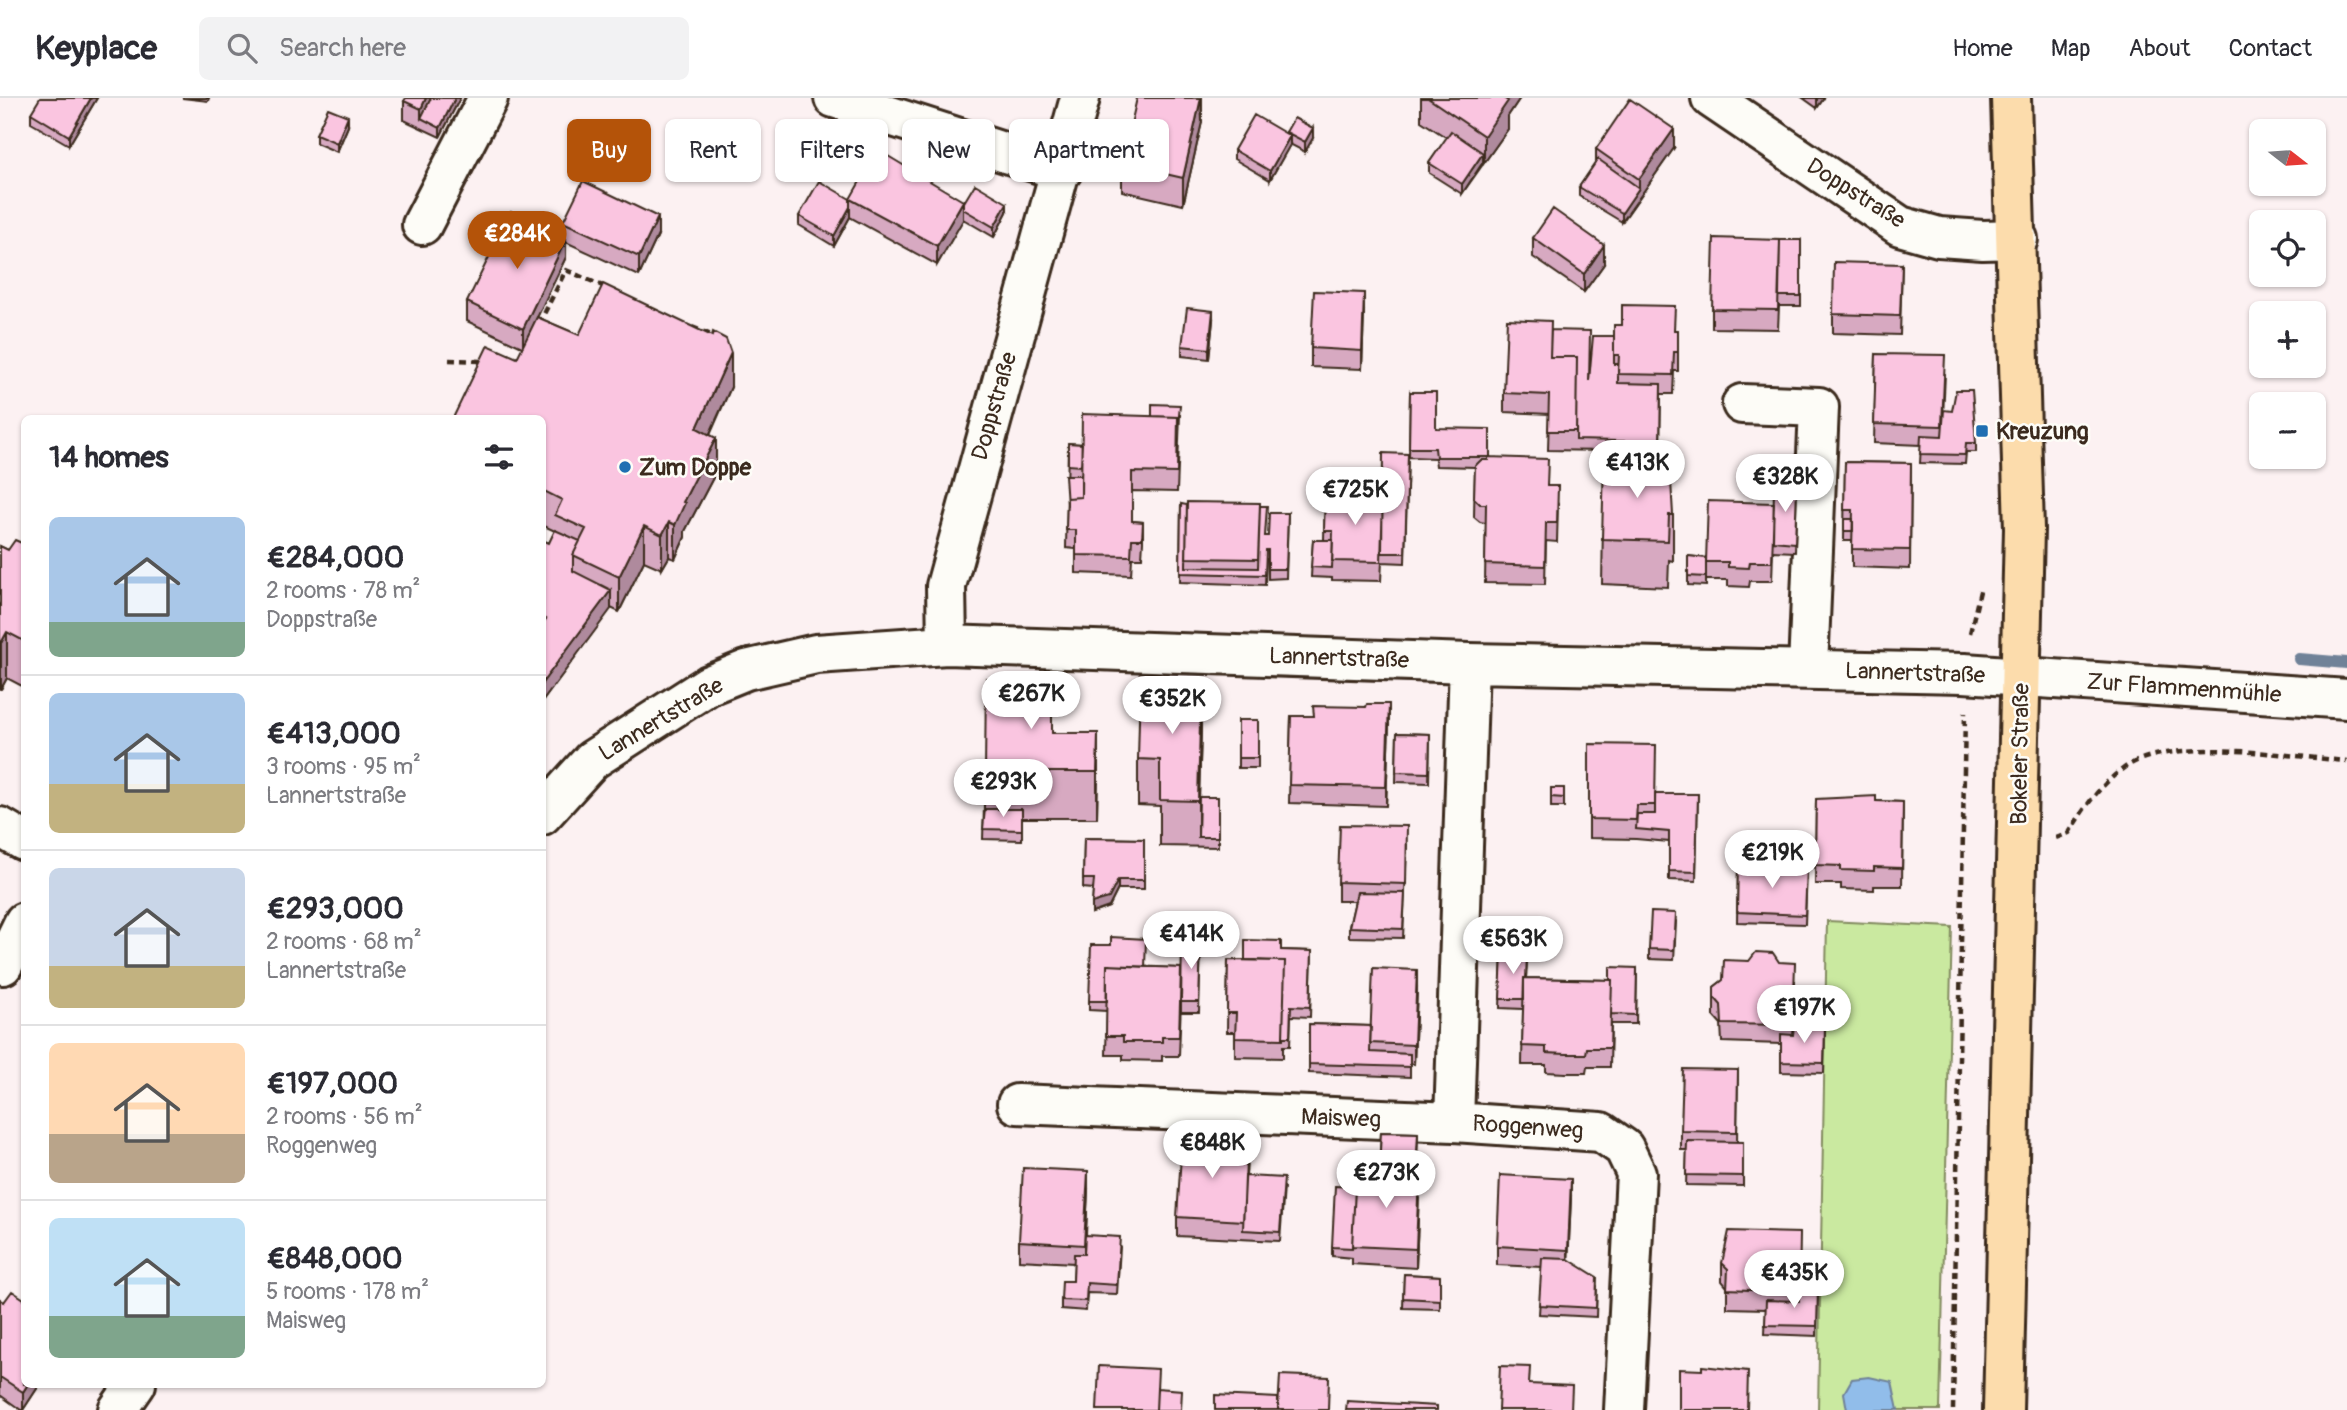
<!DOCTYPE html>
<meta charset="utf-8">
<style>
body{margin:0;font-family:Pangolin,sans-serif;background:#f2f2f3;color:#2b2b33;height:100vh;display:flex;flex-direction:column;font-size:26px;white-space:nowrap}
*{box-sizing:border-box;margin:0}
p{font-size:23px;color:#7c7c81}
.icon{flex:none;width:38px;height:38px;fill:none;stroke:currentColor;stroke-width:2;stroke-linecap:round;stroke-linejoin:round}
.map{position:relative;flex:1;overflow:hidden}
.sheet{position:absolute;left:21px;top:317px;width:525px;height:973px;display:flex;flex-direction:column;background:#fff;border-radius:10px;box-shadow:0 2px 5px #0004}
.sheet>*{flex:none}
.banner{position:absolute;left:567px;top:21px;width:665px;height:63px;display:flex;gap:14px}
.needle{width:46px;rotate:107deg}
.controls{position:absolute;left:2249px;top:21px;display:grid;gap:14px}
.controls a{display:grid;place-items:center;width:77px;height:77px;border-radius:10px;background:#fff;box-shadow:0 2px 5px #0004;font-size:35px}
.price{position:absolute;translate:-50% -60px;padding:0 16px;border-radius:24px;background:#fff;color:#222;font-size:23px;line-height:46px;filter:drop-shadow(0 2px 4px #0008)}
.price::after{content:'';position:absolute;left:50%;top:42px;width:21px;height:16px;margin-left:-10px;background:inherit;clip-path:polygon(0 0,100% 0,50% 100%)}
.price.on{background:#b45309;color:#fff}
ul{padding:0;list-style:none}
li{display:flex;align-items:center;gap:21px;height:175px;padding:0 28px}
li+li{border-top:2px solid #e1e1e2}
li span{display:grid;place-items:center;flex:none;width:196px;height:140px;border-radius:10px;color:#555}
li>.icon{margin-inline-start:auto}
span .icon{width:84px;height:84px;fill:#fffc;stroke-width:1}
li b{font-size:30px}
h2{display:flex;justify-content:space-between;align-items:center;height:84px;padding:0 28px;font-size:30px}
.pill{padding:0 24px;border-radius:10px;background:#fff;box-shadow:0 2px 5px #0004;font-size:24px;line-height:63px}
.pill.on{background:#b45309;color:#fff}
header{display:flex;align-items:center;gap:42px;box-sizing:border-box;height:98px;padding:0 35px;background:#fff;border-bottom:2px solid #e1e1e2}
header strong{font-size:33px}
nav{display:flex;gap:38px;margin-inline-start:auto;font-size:24px}
.search{width:490px;height:63px;background:#f2f2f3;display:flex;align-items:center;gap:18px;box-sizing:border-box;padding:0 24px;border-radius:10px;color:#7c7c81;font-size:26px}
.map>svg:first-child{display:block}
.green{fill:#cae9a0;stroke:#828a5f;stroke-width:2}
.water{fill:#91bdea;stroke:#6f8298;stroke-width:2}
.lines{fill:none;stroke-linecap:round;stroke-linejoin:round}
.stream{stroke:#6f8298;stroke-width:12}
.minor-casing{stroke:#3b2a1e;stroke-width:44}
.major-casing{stroke:#3b2a1e;stroke-width:44}
.path{stroke:#3b2a1e;stroke-width:4.5;stroke-dasharray:7 5;stroke-linecap:butt}
.minor{stroke:#fdfcf7;stroke-width:38}
.major{stroke:#fcdcac;stroke-width:38}
.wall{fill:#d7a9c1;stroke:#3b2a1e;stroke-width:2}
.shaded-wall{fill:#af8a9d;stroke:#3b2a1e;stroke-width:2}
.building{fill:#fac5e0;stroke:#3b2a1e;stroke-width:2}
.poi-dot{fill:#1f6fb2;stroke:#fdfcf7;stroke-width:2.5}
.labels{text-anchor:middle;dominant-baseline:central;stroke-width:5;stroke-linejoin:round;paint-order:stroke}
.street-label{font-size:23px;fill:#3b2a1e;stroke:#fdfcf7}
.poi-label{font-size:23px;font-weight:bold;fill:#3b2a1e;stroke:#fdfcf7;text-anchor:start}
</style>
<header>
<strong>Keyplace</strong>
<div class="search"><svg class="icon" aria-label="search" viewBox="0 0 24 24"><circle cx="10" cy="10" r="6"/><path d="M15 15l6 6"/></svg>Search here</div>
<nav><a>Home</a><a>Map</a><a>About</a><a>Contact</a></nav>
</header>
<div class="map">
<svg width="2347" height="1312" viewBox="0 0 2347 1312">
<rect width="100%" height="100%" fill="#fcf1f2"/>
<filter id="ink" filterUnits="userSpaceOnUse"><feTurbulence type="fractalNoise" baseFrequency=".0143" numOctaves="2"/><feDisplacementMap in="SourceGraphic" scale="14" xChannelSelector="R" yChannelSelector="G"/><feConvolveMatrix kernelMatrix="1 2 1 2 8 2 1 2 1" color-interpolation-filters="sRGB"/></filter>
<g filter="url(#ink)">
<path class="green" d="M1827 823 1952 829 1940 1312H1818Z"/>
<path class="water" d="M1869 1279 1892 1284 1898 1312H1847L1844 1295 1852 1281Z"/>
<g class="lines">
<path class="stream" d="M2299 561 2347 565"/>
<g class="minor-casing">
<path id="minor" d="M834 0 1062 73
M1711 0 1900 128 1939 139 1983 142 2018 141
M422 127 488 0
M1742 306 1819 309 1808 571
M947 547 946 488 1080 0
M542 717 592 662 709 587 746 572 816 556 947 547 1469 565 1964 575 2347 601
M0 729 24 743
M3 867 24 824
M1017 1006 1454 1024 1601 1034 1624 1050 1636 1075 1624 1312
M1454 1024 1469 565
M118 1312 136 1286"/>
</g>
<g class="major-casing">
<path id="major" d="M2003 1312 2024 431 2011 0"/>
</g>
<path class="path" d="M539 226 566 172 605 189
M692 229 716 239
M449 262 484 263
M1970 535 1980 493
M2056 740 2069 735C2084 710 2099 688 2124 670 2170 637 2290 659 2347 663
M1953 1312 1965 614"/>
<use href="#minor" class="minor"/>
<use href="#major" class="major"/>
</g>
<path class="wall" d="M97 0 69 47 31 25V15Z
M182 0H209L208 3Z
M460 0 440 39 404 22V3Z
M1202 0V24L1183 107 1122 93V66Z
M1421 0H1520L1508 18V31L1462 96 1429 75V65L1447 40 1421 23Z
M1803 0H1824L1817 10Z
M348 28 337 54 316 45V36Z
M1286 34 1313 40 1305 54 1290 46 1270 82 1234 61V52L1286 35Z
M1674 50 1622 124 1579 98V89L1596 65V51Z
M850 101 963 106 1007 114 994 139 963 121 937 167 850 119 834 148 799 127V118Z
M563 124 658 137 639 178 566 144V159L537 219 579 237 731 289 710 337 716 374 685 433V439L675 461 669 459 662 471 644 463 619 514 611 510 542 604V442L549 445 555 433 542 427V320L522 249 467 223V204L563 139Z
M1533 140 1604 166 1584 194 1533 159Z
M1801 142V208H1779L1778 231 1712 230V211Z
M1902 166 1900 237 1833 235V216Z
M1364 214 1362 271 1311 269V250Z
M1213 222 1209 261 1182 258V248Z
M1551 232 1589 281 1614 238 1678 232V273H1674L1673 296H1661L1660 354 1548 352 1549 316 1504 314V295Z
M1876 256 1945 276 1943 320 1976 345V354H1966L1965 366 1920 365 1921 347 1874 345Z
M1410 294 1436 330 1490 359 1548 388 1558 406 1557 444 1546 443 1545 486 1485 485 1486 425 1480 424 1474 419 1475 369 1436 368 1435 360 1409 359Z
M1180 317 1177 394 1132 393V423L1143 424V443L1142 460H1132L1131 477 1076 475V451L1066 450 1068 345 1082 346 1152 318Z
M1408 356 1405 465 1382 464V463L1381 483 1332 482V480L1311 479 1313 442H1324L1325 397 1382 399Z
M1845 364 1911 365 1910 471 1852 469V443H1844Z
M1604 365 1673 417V463L1669 462 1668 489 1602 486Z
M1797 388 1795 454 1773 453 1772 483H1750L1749 489 1728 488V482H1706V480V488L1688 487V458L1706 460 1773 405Z
M1181 406 1266 438H1268L1288 415 1286 480 1268 481V461H1266L1265 487 1180 484Z
M24 446V589L7 580 1 591H0V448L8 452Z
M1366 609 1389 625 1386 708 1289 705 1291 618H1313Z
M1238 622H1258V670H1238Z
M1201 631 1199 699H1218V749L1160 748V708L1138 707V661Z
M1052 635H1098L1097 720H1022V742L983 741 985 674Z
M1397 635 1430 636 1429 685 1396 684Z
M1589 646 1655 696H1698L1696 783 1669 782V744L1636 741 1589 740Z
M1551 690H1564V709H1551Z
M1816 701 1903 704 1902 788H1874V792L1841 791V786H1815Z
M1084 740 1144 741V791H1118L1109 809 1092 815 1093 791 1083 790Z
M1407 747 1403 840 1349 839V829L1355 803H1338V784Z
M1738 768 1807 770 1805 826 1737 824Z
M1676 824 1674 862 1649 861V851Z
M1201 842 1199 914H1181V903L1179 958H1162V963L1123 962V957H1106L1107 913 1089 912V903L1145 869 1181 870Z
M1281 852 1312 853 1310 919 1291 918 1290 948H1283V960L1235 959V934H1227L1228 862H1245Z
M1502 855 1527 865 1526 880 1610 882 1637 870 1636 926H1611L1610 969H1587L1586 975H1566L1546 974V967H1522L1523 911 1500 910Z
M1723 882 1795 883 1794 928H1825L1824 975 1781 974V946L1722 944 1721 926 1714 918V889Z
M1417 890 1414 966 1410 965V979L1309 975V926L1371 928Z
M1738 972 1737 1044H1743V1088L1686 1087 1687 1052H1681V1033Z
M1381 1034 1418 1035 1417 1075 1419 1094 1416 1170 1352 1166V1160L1332 1158V1149L1355 1089 1379 1073Z
M1247 1064 1246 1078 1284 1089 1280 1143 1177 1138V1119Z
M1088 1092 1086 1137 1120 1149 1117 1196 1087 1195 1086 1213 1061 1211V1202L1073 1183 1074 1165 1019 1162V1143Z
M1571 1099 1568 1161 1597 1188 1596 1219 1539 1216 1542 1169 1497 1167V1148Z
M1722 1165 1799 1189 1818 1190 1817 1238 1765 1236 1766 1211 1727 1210V1189L1722 1183Z
M1404 1176 1440 1178V1211L1403 1210Z
M0 1201 24 1286H40L23 1312H21L0 1297Z"/>
<path class="shaded-wall" d="M91 0H97L69 47V38Z
M426 0H436L421 20V11Z
M455 0H460L440 39V30Z
M1201 0 1202 24 1183 107V80Z
M1502 0H1520L1508 18V31L1484 65V38Z
M1817 0H1824L1817 10Z
M348 18V28L337 54V45Z
M1313 30V40L1305 54V44Z
M1674 31V50L1622 124V115L1639 90V81Z
M1290 38V47L1270 82V73Z
M1483 55V64L1462 96V86Z
M963 103V122L937 167V148Z
M1007 105V114L994 139V129Z
M850 109V119L834 148V138Z
M658 119V137L639 178V159Z
M566 141V159L523 249V231Z
M1604 147V166L1584 194V176Z
M1364 195V214L1362 271V253Z
M1213 213V222L1209 261V251Z
M731 255V289L697 364V330Z
M716 340V374L685 433V439L675 461V427L683 404Z
M669 424V459L662 471V437Z
M644 428V463L619 514V479Z
M611 492V511L542 604V585Z
M7 534V580L1 591V545Z
M1201 585V631L1198 739V703Z
M1389 606V625L1386 708V689Z
M1098 635V681L1097 720V674Z
M1118 782V791L1109 809 1092 815V805Z
M1417 872V890L1414 966V947Z
M1088 1073V1092L1084 1166V1147Z
M1419 1075V1094L1416 1170V1151Z
M1571 1081V1099L1568 1170V1152Z
M28 1286H40L23 1312V1294Z"/>
<path class="building" d="M40 0H91L69 38 31 15Z
M406 0H426L421 11 404 3Z
M431 0H455L440 30 421 20Z
M1137 0H1201L1183 80 1122 66Z
M1428 0H1503L1508 3 1484 38Z
M1630 1 1674 31 1639 81 1596 51Z
M328 10 348 18 337 45 316 36Z
M1254 17 1290 38 1270 73 1234 52Z
M1294 20 1313 30 1305 44 1286 34Z
M1451 33 1483 55 1462 86 1429 65Z
M878 52 963 103 937 148 850 101Z
M1598 61 1639 90 1622 115 1579 89Z
M583 83 658 119 639 159 563 124Z
M819 83 850 101V109L834 138 799 118Z
M975 86 1007 105 994 129 963 111V106Z
M1553 111 1604 147 1584 176 1533 140Z
M511 114 566 141 523 231 467 204Z
M1714 140 1780 142 1778 212 1712 211Z
M1779 142H1801V198H1779L1780 142Z
M1834 164 1902 166 1900 218 1833 216Z
M603 186 712 238 713 234 726 241 731 255 697 330 716 340 683 404 685 405 675 427 669 424 662 437 644 428 619 479 573 457 586 431 555 417 562 402 542 392V320H453L488 247 517 260 537 219 579 237Z
M1314 193 1364 195 1362 253 1311 250Z
M1622 207 1675 208 1674 232H1678V254H1674L1673 277 1618 276 1619 257H1614V227H1622Z
M1187 210 1213 213 1209 251 1182 248Z
M1507 221 1551 223 1550 259H1577L1576 333H1548L1549 297 1504 295Z
M1551 232 1590 233 1589 283 1593 238H1614V266H1618V285L1661 286 1660 344 1576 342 1577 259H1550Z
M1876 256 1945 257 1942 328 1874 326Z
M1956 292H1972L1976 345H1966L1965 357 1920 356 1921 337 1942 338 1944 312 1952 313Z
M1410 294H1436V330L1490 331V359H1436L1435 350H1409Z
M1152 306 1180 307 1178 328V319L1152 318Z
M1082 316 1178 319 1177 375 1132 374V423L1143 424 1142 441H1132L1131 458 1076 457V432H1066L1067 400 1081 399Z
M1068 345 1082 346 1081 368 1068 367Z
M1383 355 1408 356 1405 455H1382Z
M1630 358H1645L1651 366H1670L1673 417H1669L1668 443 1602 441 1604 365H1624Z
M1488 359 1548 361 1547 388H1558L1557 425H1546L1545 468 1485 466 1486 406H1480L1474 400 1475 368 1481 362H1488Z
M1845 364 1911 365 1910 452 1852 451 1853 412H1844Z
M1065 377H1081V399L1067 400V408Z
M1774 388H1797L1795 445 1773 443Z
M1325 397 1383 399 1381 464 1332 463 1333 433H1324Z
M1708 403 1774 405 1772 464H1750L1749 470 1728 469V464H1706Z
M1187 404 1260 405 1258 461 1186 460Z
M1181 406 1187 407 1186 469 1258 470 1260 408H1267L1265 438H1268L1269 415H1288L1286 471H1268V452H1266L1265 477 1180 475Z
M1844 421H1853V433H1844Z
M555 432 580 443 573 457V473L611 492 542 585V526L546 521 542 519V442L549 445Z
M15 442 24 446V543L7 534 1 545H0V448L8 452Z
M1313 442H1333L1332 470 1311 469Z
M1688 458 1706 460V479L1688 478Z
M986 580 1052 581V635H1098L1097 674H985Z
M1140 584 1201 585 1198 703 1160 702V662L1138 661Z
M1367 606H1389L1386 689 1289 687 1291 618H1314L1313 608 1366 609Z
M1238 622H1258V660H1238Z
M1397 635 1430 636 1429 675 1396 674Z
M1589 646 1656 647 1655 707H1637L1636 722 1589 721Z
M1551 690H1564V700L1551 699Z
M1655 696H1698L1696 774 1669 773V734L1636 731 1637 716H1655Z
M1876 698V703L1903 704 1902 770 1874 769V773L1841 772V768L1815 767 1816 701Z
M1199 699H1218V739H1198Z
M985 711H1022V732L983 731Z
M1340 727 1407 728 1406 786 1338 784Z
M1084 740 1144 741V782H1118L1109 800 1092 805 1094 781H1083Z
M1738 768 1807 770 1805 817 1737 814Z
M1357 794 1405 795 1403 831 1349 829Z
M1651 814 1676 815 1674 852 1649 851Z
M1111 839 1146 841 1145 869 1107 867V903H1089L1091 847H1111Z
M1182 842H1201L1199 904H1181Z
M1245 842 1281 843V852L1312 853 1310 909 1291 908 1290 939H1283L1285 863 1245 862Z
M1756 854 1773 855 1779 864 1795 865 1793 927 1722 926 1721 907 1714 899V889L1723 882 1724 862 1749 863Z
M1502 855H1527L1526 880H1524V901H1500Z
M1228 862 1285 863 1283 941 1235 940 1236 915H1227Z
M1107 867 1181 870 1179 939H1162V944H1123V938H1106Z
M1610 869 1637 870 1636 917 1611 916 1612 882H1610Z
M1373 870 1417 872 1414 947 1370 945Z
M1524 880 1612 882 1610 950H1587L1586 956H1566L1546 955V949L1522 948Z
M1309 926 1371 928 1370 954 1410 956V969L1309 966Z
M1794 928H1825L1824 965 1781 964V936L1793 937Z
M1683 971 1738 972 1737 1034 1681 1033Z
M1381 1034 1418 1035 1416 1072 1379 1071Z
M1182 1042 1247 1045 1243 1123 1177 1119Z
M1687 1043 1743 1044V1078L1686 1077Z
M1023 1070 1088 1073 1084 1147 1019 1143Z
M1356 1072 1419 1075 1416 1151 1352 1148Z
M1500 1077 1571 1081 1568 1152 1497 1148Z
M1245 1078 1284 1080 1280 1134 1243 1132Z
M1335 1088 1355 1089 1352 1150 1332 1149Z
M1729 1133 1800 1135 1799 1194 1727 1191 1728 1171 1722 1165Z
M1085 1137 1120 1139 1117 1187 1087 1185 1086 1203 1061 1202 1062 1183H1073L1074 1156H1084Z
M1542 1160 1568 1161 1597 1179 1596 1210 1539 1207Z
M1404 1176 1440 1178V1202L1403 1200Z
M1798 1189 1818 1190 1817 1228 1765 1227 1766 1202 1799 1203Z
M12 1193 24 1201V1286H28L23 1294 0 1279V1201L4 1204Z
M1099 1268 1158 1271 1156 1312H1097Z
M1500 1268 1530 1269 1529 1286 1572 1288 1571 1312H1498Z
M1702 1268 1748 1273 1747 1312H1679V1271L1702 1272Z
M1280 1277 1329 1279 1328 1312H1278Z
M1157 1290 1182 1292 1181 1312H1156Z
M1215 1297 1278 1300V1312H1215Z
M1347 1303 1437 1308V1312H1346Z"/>
</g>
<g class="poi-dot">
<rect x="1975" y="326" width="14" height="14" rx="3.5"/>
<circle cx="625" cy="369" r="7"/>
</g>
<g class="labels">
<g class="street-label">
<text transform="translate(1856 95) rotate(32)">Doppstraße</text>
<text transform="translate(994 308) rotate(-74)">Doppstraße</text>
<text transform="translate(1339 560) rotate(2)">Lannertstraße</text>
<text transform="translate(1915 575) rotate(2)">Lannertstraße</text>
<text transform="translate(2184 590) rotate(4)">Zur Flammenmühle</text>
<text transform="translate(661 621) rotate(-31)">Lannertstraße</text>
<text transform="translate(2020 656) rotate(-89)">Bokeler Straße</text>
<text transform="translate(1341 1020) rotate(2)">Maisweg</text>
<text transform="translate(1528 1029) rotate(4)">Roggenweg</text>
</g>
<g class="poi-label">
<text x="1996" y="333">Kreuzung</text>
<text x="639" y="369">Zum Doppe</text>
</g>
</g>
</svg>
<div class="controls">
<a><svg class="needle" viewBox="-14 -14 28 28"><path d="M0-13l5 13h-10z" fill="#e53935"/><path d="M0 13l5-13h-10z" fill="#7c7c81"/></svg></a>
<a><svg class="icon" aria-label="locate" viewBox="0 0 24 24"><circle cx="12" cy="12" r="6"/><path d="M12 2v4M12 18v4M2 12h4M18 12h4"/></svg></a>
<a>+</a>
<a>−</a>
</div>
<b class="price on" style="left:517px;top:173px">€284K</b>
<b class="price" style="left:1637px;top:402px">€413K</b>
<b class="price" style="left:1785px;top:416px">€328K</b>
<b class="price" style="left:1355px;top:429px">€725K</b>
<b class="price" style="left:1031px;top:633px">€267K</b>
<b class="price" style="left:1172px;top:638px">€352K</b>
<b class="price" style="left:1003px;top:721px">€293K</b>
<b class="price" style="left:1772px;top:792px">€219K</b>
<b class="price" style="left:1191px;top:873px">€414K</b>
<b class="price" style="left:1513px;top:878px">€563K</b>
<b class="price" style="left:1804px;top:947px">€197K</b>
<b class="price" style="left:1212px;top:1082px">€848K</b>
<b class="price" style="left:1386px;top:1112px">€273K</b>
<b class="price" style="left:1794px;top:1212px">€435K</b>
<div class="banner">
<a class="pill on">Buy</a>
<a class="pill">Rent</a>
<a class="pill">Filters</a>
<a class="pill">New</a>
<a class="pill">Apartment</a>
</div>
<section class="sheet">
<h2>14 homes<svg class="icon" aria-label="filters" viewBox="0 0 24 24"><path d="M4 7h16M4 17h16"/><circle cx="9" cy="7" r="2"/><circle cx="15" cy="17" r="2"/></svg></h2>
<ul>
<li><span style="background:linear-gradient(#a9c7e8 75%,#7fa58c 0)"><svg class="icon" aria-label="home" viewBox="0 0 24 24"><path d="M3 11l9-7 9 7M6 9v11h12V9"/></svg></span><div><b>€284,000</b><p>2 rooms · 78 m²</p><p>Doppstraße</p></div></li>
<li><span style="background:linear-gradient(#a9c7e8 65%,#c2b280 0)"><svg class="icon" aria-label="home" viewBox="0 0 24 24"><path d="M3 11l9-7 9 7M6 9v11h12V9"/></svg></span><div><b>€413,000</b><p>3 rooms · 95 m²</p><p>Lannertstraße</p></div></li>
<li><span style="background:linear-gradient(#c9d6e8 70%,#c2b280 0)"><svg class="icon" aria-label="home" viewBox="0 0 24 24"><path d="M3 11l9-7 9 7M6 9v11h12V9"/></svg></span><div><b>€293,000</b><p>2 rooms · 68 m²</p><p>Lannertstraße</p></div></li>
<li><span style="background:linear-gradient(#ffd9b3 65%,#b9a48a 0)"><svg class="icon" aria-label="home" viewBox="0 0 24 24"><path d="M3 11l9-7 9 7M6 9v11h12V9"/></svg></span><div><b>€197,000</b><p>2 rooms · 56 m²</p><p>Roggenweg</p></div></li>
<li><span style="background:linear-gradient(#bfe0f5 70%,#7fa58c 0)"><svg class="icon" aria-label="home" viewBox="0 0 24 24"><path d="M3 11l9-7 9 7M6 9v11h12V9"/></svg></span><div><b>€848,000</b><p>5 rooms · 178 m²</p><p>Maisweg</p></div></li>
</ul>
</section>
</div>
